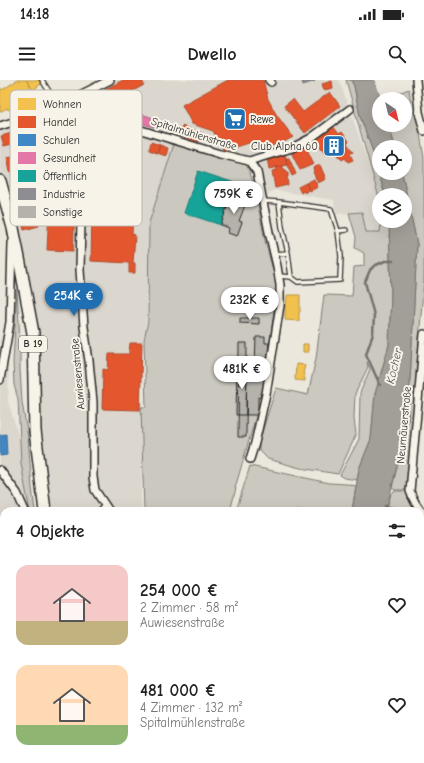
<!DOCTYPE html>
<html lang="de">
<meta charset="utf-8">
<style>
body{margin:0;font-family:"Comic Neue",sans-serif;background:#f6f6f6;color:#222;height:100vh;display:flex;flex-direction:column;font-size:15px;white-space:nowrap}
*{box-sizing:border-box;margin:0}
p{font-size:13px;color:#767676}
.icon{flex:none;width:22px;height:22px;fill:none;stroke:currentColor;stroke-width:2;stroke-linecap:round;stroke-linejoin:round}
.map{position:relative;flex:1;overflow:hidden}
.details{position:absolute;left:0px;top:427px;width:424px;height:256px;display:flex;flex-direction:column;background:#fff;border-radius:12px 12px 0 0;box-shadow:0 4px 16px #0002}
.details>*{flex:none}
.needle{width:26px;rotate:145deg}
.controls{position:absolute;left:372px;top:12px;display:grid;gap:8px}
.controls a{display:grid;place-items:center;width:40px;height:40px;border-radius:50%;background:#fff;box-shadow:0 4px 16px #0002;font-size:20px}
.price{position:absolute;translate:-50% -34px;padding:0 9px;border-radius:14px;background:#fff;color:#222;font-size:13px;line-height:26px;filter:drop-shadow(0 1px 2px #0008)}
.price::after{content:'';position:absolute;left:50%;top:24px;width:12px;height:9px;margin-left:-6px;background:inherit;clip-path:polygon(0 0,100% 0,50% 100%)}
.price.on{background:#1f6fb2;color:#fff}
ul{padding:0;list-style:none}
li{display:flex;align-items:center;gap:12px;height:100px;padding:0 16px}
li span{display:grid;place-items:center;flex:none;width:112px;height:80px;border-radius:12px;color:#555}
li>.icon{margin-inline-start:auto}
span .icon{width:48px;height:48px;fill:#fffc;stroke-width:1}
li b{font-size:17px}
h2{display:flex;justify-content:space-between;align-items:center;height:48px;padding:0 16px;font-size:17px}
.status{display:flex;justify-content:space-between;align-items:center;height:28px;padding:0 20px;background:#fff;direction:ltr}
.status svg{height:11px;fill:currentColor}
header{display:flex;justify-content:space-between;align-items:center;height:52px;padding:0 16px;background:#fff;font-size:18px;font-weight:700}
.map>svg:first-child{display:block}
.built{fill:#dbd7ce}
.green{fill:#cbc8bf;stroke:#7b7a75}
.water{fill:#a29f98;stroke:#72716c}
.homes{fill:#f2c14e;stroke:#b69444}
.shops{fill:#e4572e;stroke:#ac4a2d}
.schools{fill:#3f88c5;stroke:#396c97}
.health{fill:#e377a8;stroke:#ac6082}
.public{fill:#17a398;stroke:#1d7f77}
.industry{fill:#8d8d92;stroke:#707073}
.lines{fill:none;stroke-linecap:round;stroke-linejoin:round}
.stream{stroke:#72716c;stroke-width:2.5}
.building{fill:#b5b2ab;stroke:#2b2b2b}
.service-casing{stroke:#2b2b2b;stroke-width:6}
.minor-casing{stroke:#2b2b2b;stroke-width:10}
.primary-casing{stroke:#2b2b2b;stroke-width:14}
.service{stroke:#f7f3e8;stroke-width:3.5}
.minor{stroke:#f7f3e8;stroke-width:7}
.primary{stroke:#f7f3e8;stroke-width:11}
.labels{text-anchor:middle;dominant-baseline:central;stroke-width:4;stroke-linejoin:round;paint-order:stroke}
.shield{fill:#f7f3e8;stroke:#686764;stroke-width:1}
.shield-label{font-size:10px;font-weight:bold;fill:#2b2b2b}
.poi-label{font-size:11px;fill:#2b2b2b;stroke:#f7f3e8;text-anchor:start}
.street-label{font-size:11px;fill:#2b2b2b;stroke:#f7f3e8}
.water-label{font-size:12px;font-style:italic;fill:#555451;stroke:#f7f3e8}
.key{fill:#f7f3e8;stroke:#bab7af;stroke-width:1}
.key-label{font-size:11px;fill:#2b2b2b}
</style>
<div class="status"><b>14:18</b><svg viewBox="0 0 49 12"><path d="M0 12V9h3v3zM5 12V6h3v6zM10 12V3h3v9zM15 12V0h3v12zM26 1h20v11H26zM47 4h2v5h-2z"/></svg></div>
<header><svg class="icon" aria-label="menu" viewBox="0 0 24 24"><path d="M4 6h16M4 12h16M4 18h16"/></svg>Dwello<svg class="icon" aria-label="search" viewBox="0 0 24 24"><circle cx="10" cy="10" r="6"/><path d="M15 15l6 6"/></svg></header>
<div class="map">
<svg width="424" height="683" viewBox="0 0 424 683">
<rect width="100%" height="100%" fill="#ebe7dd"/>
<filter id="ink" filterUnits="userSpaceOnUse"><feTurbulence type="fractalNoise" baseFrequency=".025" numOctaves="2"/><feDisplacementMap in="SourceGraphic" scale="8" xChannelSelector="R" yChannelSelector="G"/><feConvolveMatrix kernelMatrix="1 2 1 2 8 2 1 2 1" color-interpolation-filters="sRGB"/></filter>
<g filter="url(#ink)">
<path class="built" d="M112 0H339L364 71 379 119V141H381V152H365L362 132 336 134 334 123V120L274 110 268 114 250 86 174 64 149 143 147 241 143 260 141 431H45L33 253 0 96V47Z
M0 256 9 287 8 321 30 395 36 431H4V679H84L83 683H0Z
M424 445V682L410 681 402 683H351L344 679H420V450Z"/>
<path class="green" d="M346 0H351L354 6 360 36 372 69 385 115H379V118Z
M409 9 412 29 418 42 424 78V198L413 335 406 410H395L392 408 408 341 417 164 402 93H405V67H395L389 45H405V19H383Z
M174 64 247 85 254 105 265 161 277 205 264 309 235 408H236L230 431H144L141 327H146L144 260 148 241 149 143Z
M362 132 366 152H380L381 141H389L391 215 389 265 375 314 371 359 359 389 357 400 345 398 340 395 359 359 360 313 370 289 367 282 368 287 355 314 354 338 356 355 338 394 300 388 268 379 259 370V362L276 308 308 315 316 278 324 215 352 216 354 187 364 186V173L355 168 356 157 349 133Z
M17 210 20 260V289L22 322 28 357 32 408 35 431H30L25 406 21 383 18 319 14 305 13 282Z
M250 386 329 403 347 404 356 406 352 431H236Z
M394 411H410L412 425 414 431H386L391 414Z
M122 679H187L186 683H121Z
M208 679H292L291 683H206Z
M296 679H329L333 681 344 679 351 683H295Z"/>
<path class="water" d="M351 0H374L381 19H379V45H389L395 67H379V93H402L417 164 408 341 386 431H352L359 389 371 359 375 314 389 265 391 215 389 141H405V115H385L372 69 360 36 354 6Z"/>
<path class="homes" d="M15 0H26L31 7 24 12 26 15 10 25 12 28 8 30 7 28 0 32V7L2 10 16 1Z
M26 0H38L41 4 33 10Z
M287 215H300V232H299V241L285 240V226H286Z
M303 264H308V272H303Z
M296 284 305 285 303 294H304V298H305V301L295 300Z
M4 441V470L0 471V442H3Z"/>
<path class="shops" d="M123 0H142L144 5 107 25 100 12Z
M228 0H263L268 19 276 34 293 57 284 62 258 70 255 61 224 71 213 51 192 44 182 25Z
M332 1 333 8 324 10 322 4Z
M330 12 340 26 305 53 284 26 293 19 303 32Z
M332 45 339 54 342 52 349 61 347 63 353 72 350 74 353 80 348 82 345 78 342 80 333 68 326 74 314 59Z
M182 46 202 53 199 62 179 55Z
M23 50 25 61 4 66 1 56Z
M151 62 160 65 157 73 149 70Z
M160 65 168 68 166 76 157 73Z
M305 65 314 84 300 90 291 72Z
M285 74 287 85 269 89 267 78Z
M17 75 20 90 10 92 7 77Z
M286 78H289L296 94 292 96 287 85Z
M320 85 326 99 318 103 313 92 314 91 313 88Z
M283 86V89H285L286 93H288V97H287L288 105 275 108 272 91 277 90 276 87Z
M314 99 318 107 310 111 306 103Z
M306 103 309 109 307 110V111L305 113 304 111 301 113 298 107Z
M97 104 111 105V116L123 119 124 113 133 115 130 132 121 130V127L113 126V133L133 134 132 154 135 155 133 183H135V193H129V183L91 181 92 132H96Z
M32 117 39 146 24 150 17 121Z
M49 128 75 129 73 171 47 170Z
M130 263H142L140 330 102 329 103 289 108 290 109 274H129Z
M420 538 424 539V553L420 552Z
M352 679H367L366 683H356L351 682Z"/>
<path class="schools" d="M6 354 7 375 0 376V355Z"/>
<path class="health" d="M118 27 157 39 154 47 116 36Z
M0 627H4V679H12V683H0Z
M42 679H55V683H42Z"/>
<path class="public" d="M198 91 235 103 221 145 184 133Z
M420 489 424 490V520L421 532H420Z"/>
<path class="industry" d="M302 0H315V1L303 5Z"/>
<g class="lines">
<path class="stream" d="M380 305 366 274 373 254 374 235 365 202 370 190 374 186 385 181H393
M385 426 406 431"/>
</g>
<path class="building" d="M231 115 247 120 239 141 242 142 237 156 228 153 229 148 221 145Z
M240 238H259V244L240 243Z
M256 257H265V263H269L266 291 263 313H261L260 318 258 317V335H246L247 285 255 286Z
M239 263H247L246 357H238Z
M237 285H247L246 335H236Z"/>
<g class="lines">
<g class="service-casing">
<path id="service" d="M42 0 58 26
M263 121 279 122 282 147 288 173 291 197 298 202 340 200 341 176 338 151 331 129 279 122
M338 151 346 150
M274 174 288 173
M279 196 291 197
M99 431 104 425
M420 441 424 437
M36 679V683
M89 683 90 679"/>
</g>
<g class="minor-casing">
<path id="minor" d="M269 0 271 2
M416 0 419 32 424 51
M69 20 82 32 220 74 249 81 257 92 269 152 277 186 280 205V225L266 314 255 363 250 379
M82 32V91L80 190 84 247 89 281 93 322V397L95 410 109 431
M0 46 38 34 58 26 110 0
M249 81 292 68 311 58 350 29
M424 254 410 411C413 420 417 427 424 434
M0 300 10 242 12 163
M0 390 17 413 25 431
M61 679V683"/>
</g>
<g class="primary-casing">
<path id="primary" d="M0 101 13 148 19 178 33 253 35 351 45 431
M114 683 115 679"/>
</g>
<use href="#service" class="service"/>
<use href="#minor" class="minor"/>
<use href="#primary" class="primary"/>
</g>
</g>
<defs>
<g id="supermarket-square" transform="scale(1.15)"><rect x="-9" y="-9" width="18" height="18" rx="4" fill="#1f6fb2" stroke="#f7f3e8"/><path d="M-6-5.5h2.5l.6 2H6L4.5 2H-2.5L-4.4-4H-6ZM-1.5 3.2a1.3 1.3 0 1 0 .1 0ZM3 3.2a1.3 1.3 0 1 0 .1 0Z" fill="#fff"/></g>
<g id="building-square" transform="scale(1.15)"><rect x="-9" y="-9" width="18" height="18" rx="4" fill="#1f6fb2" stroke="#f7f3e8"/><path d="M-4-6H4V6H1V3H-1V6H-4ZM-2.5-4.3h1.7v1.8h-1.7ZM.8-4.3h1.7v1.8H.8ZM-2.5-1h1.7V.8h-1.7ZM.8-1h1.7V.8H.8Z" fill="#fff"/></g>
</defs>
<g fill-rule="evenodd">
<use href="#supermarket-square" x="235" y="39"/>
<use href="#building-square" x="334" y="66"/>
</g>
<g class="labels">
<rect class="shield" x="19" y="256" width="28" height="16" rx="3"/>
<g class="shield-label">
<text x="33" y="264">B 19</text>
</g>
<g class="poi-label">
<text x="250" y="39">Rewe</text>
<text x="318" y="66" text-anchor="end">Club Alpha 60</text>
</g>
<g class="street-label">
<text transform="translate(194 54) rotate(17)">Spitalmühlenstraße</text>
<text transform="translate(78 294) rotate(-95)">Auwiesenstraße</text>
<text transform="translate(404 345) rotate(-85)">Neumäuerstraße</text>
</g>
<g class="water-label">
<text transform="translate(394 286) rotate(-77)">Kocher</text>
</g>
</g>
<rect x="10" y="10" width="132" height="136" rx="6" class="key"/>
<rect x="18" y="18" width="18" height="12" fill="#f2c14e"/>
<rect x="18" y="36" width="18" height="12" fill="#e4572e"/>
<rect x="18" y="54" width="18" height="12" fill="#3f88c5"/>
<rect x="18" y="72" width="18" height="12" fill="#e377a8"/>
<rect x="18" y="90" width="18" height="12" fill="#17a398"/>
<rect x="18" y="108" width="18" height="12" fill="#8d8d92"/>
<rect x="18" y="126" width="18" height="12" fill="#b5b2ab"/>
<g class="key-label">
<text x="43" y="28">Wohnen</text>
<text x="43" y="46">Handel</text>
<text x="43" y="64">Schulen</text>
<text x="43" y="82">Gesundheit</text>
<text x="43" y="100">Öffentlich</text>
<text x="43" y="118">Industrie</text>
<text x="43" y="136">Sonstige</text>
</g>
</svg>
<div class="controls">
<a><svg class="needle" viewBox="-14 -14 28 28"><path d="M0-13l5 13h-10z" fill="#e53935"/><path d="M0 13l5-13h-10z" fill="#767676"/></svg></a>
<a><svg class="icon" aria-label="locate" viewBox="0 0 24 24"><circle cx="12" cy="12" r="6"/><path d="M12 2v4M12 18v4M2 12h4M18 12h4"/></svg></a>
<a><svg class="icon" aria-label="layers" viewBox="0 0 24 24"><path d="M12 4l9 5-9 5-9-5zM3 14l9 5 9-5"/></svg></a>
</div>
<b class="price" style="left:234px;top:135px">759K €</b>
<b class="price on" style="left:74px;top:237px">254K €</b>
<b class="price" style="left:250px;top:241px">232K €</b>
<b class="price" style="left:242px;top:310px">481K €</b>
<section class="details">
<h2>4 Objekte<svg class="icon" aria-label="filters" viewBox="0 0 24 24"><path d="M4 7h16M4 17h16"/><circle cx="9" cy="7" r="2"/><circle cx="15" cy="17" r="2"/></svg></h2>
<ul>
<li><span style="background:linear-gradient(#f6c9c9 70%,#c2b280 0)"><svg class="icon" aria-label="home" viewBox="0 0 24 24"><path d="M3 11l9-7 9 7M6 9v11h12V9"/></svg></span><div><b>254 000 €</b><p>2 Zimmer · 58 m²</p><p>Auwiesenstraße</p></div><svg class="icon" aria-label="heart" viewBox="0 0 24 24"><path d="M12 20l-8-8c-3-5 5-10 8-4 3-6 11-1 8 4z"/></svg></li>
<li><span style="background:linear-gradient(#ffd9b3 75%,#8fb573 0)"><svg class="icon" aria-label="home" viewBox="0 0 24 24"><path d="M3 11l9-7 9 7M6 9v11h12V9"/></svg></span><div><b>481 000 €</b><p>4 Zimmer · 132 m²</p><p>Spitalmühlenstraße</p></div><svg class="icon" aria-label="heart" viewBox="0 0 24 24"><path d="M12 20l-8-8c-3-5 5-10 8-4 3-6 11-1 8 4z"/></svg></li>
</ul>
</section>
</div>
